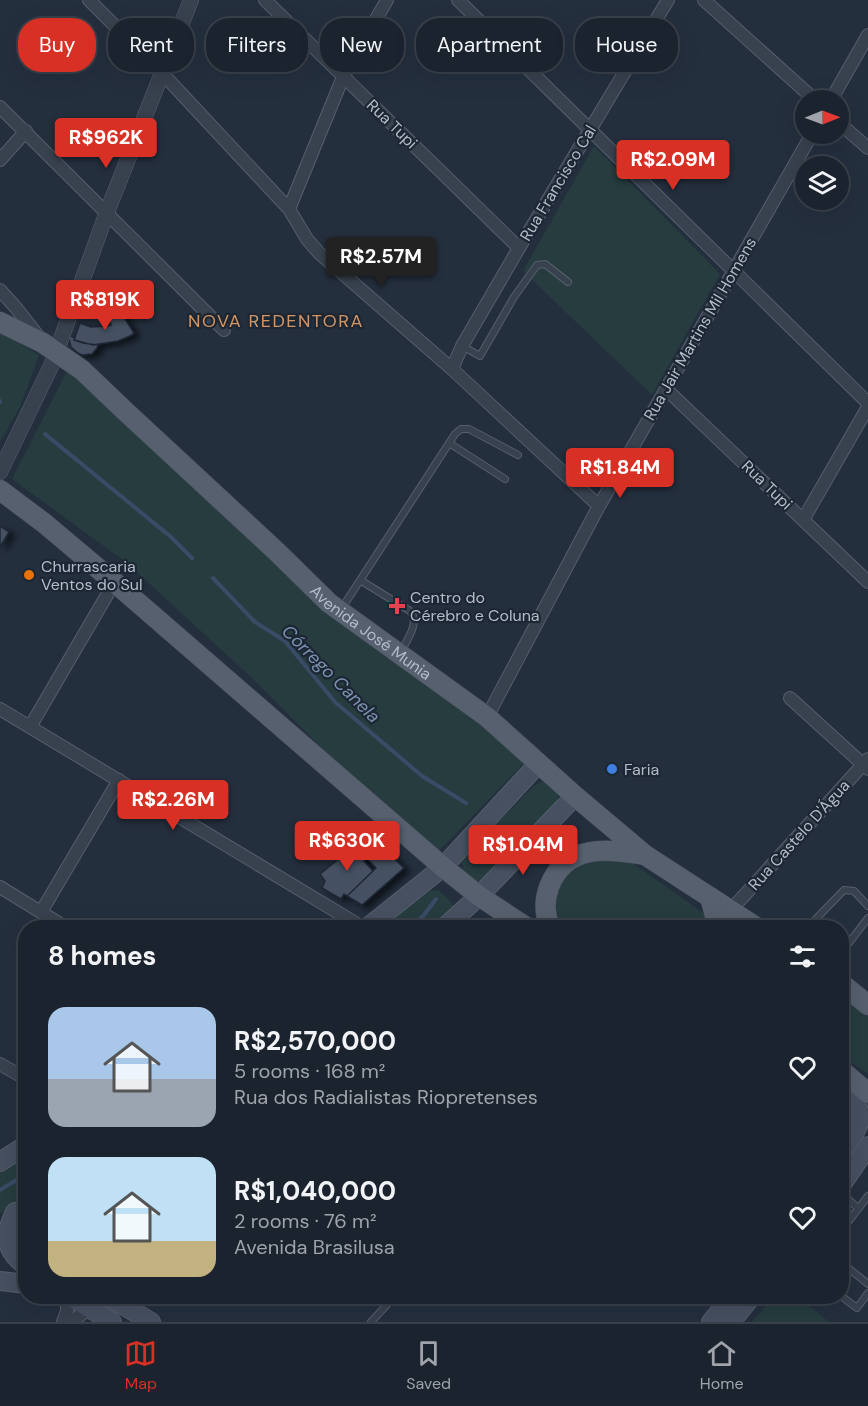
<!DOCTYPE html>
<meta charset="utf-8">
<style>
body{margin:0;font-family:"DM Sans",sans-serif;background:#242b36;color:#f1f3f6;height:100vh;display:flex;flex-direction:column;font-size:22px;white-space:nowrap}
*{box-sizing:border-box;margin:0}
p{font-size:20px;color:#a0a4aa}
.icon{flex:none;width:33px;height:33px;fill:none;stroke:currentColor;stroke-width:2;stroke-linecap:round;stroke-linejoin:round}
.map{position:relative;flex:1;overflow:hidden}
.side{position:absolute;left:18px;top:920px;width:831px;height:384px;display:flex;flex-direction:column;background:#1b232e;border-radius:24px;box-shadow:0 6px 24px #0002,0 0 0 2px #39404a}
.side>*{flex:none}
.top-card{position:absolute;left:18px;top:18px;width:832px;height:54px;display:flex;gap:12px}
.needle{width:39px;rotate:89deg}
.controls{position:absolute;left:795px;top:90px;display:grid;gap:12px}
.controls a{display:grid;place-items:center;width:54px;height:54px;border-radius:50%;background:#1b232e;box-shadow:0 6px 24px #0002,0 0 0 2px #39404a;font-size:30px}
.price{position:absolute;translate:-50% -51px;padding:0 14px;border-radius:6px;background:#d93025;color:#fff;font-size:20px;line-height:39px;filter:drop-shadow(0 2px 3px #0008)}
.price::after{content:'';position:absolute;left:50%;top:36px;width:18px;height:14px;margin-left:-9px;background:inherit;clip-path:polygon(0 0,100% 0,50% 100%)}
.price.selected{background:#222;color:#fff}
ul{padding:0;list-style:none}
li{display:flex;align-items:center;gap:18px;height:150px;padding:0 30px}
li span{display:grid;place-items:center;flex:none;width:168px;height:120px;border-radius:18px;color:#555}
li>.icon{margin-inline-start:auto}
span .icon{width:72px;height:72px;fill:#fffc;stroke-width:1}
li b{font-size:26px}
h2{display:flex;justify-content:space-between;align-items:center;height:72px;padding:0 30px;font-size:26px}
.tag{padding:0 21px;border-radius:24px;background:#1b232e;box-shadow:0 6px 24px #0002,0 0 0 2px #39404a;font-size:21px;line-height:54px}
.tag.selected{background:#d93025;color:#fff}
.tabs{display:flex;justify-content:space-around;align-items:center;height:84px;border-top:2px solid #39404a;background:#1b232e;font-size:16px;color:#a0a4aa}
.tabs a{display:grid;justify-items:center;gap:3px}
.tabs .selected{color:#d93025}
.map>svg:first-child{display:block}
.green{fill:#263c3f}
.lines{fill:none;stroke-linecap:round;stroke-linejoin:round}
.stream{stroke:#394c67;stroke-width:4}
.building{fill:#455162;stroke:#1f2835;stroke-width:1.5;filter:url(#shadow)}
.service-casing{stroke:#565f6c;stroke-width:8}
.minor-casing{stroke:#565f6c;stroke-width:14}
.tertiary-casing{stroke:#565f6c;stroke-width:16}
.secondary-casing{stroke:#565f6c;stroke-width:20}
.primary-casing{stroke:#414a57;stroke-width:21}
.service{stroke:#38414e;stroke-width:6}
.minor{stroke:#38414e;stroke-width:12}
.tertiary{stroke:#38414e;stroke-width:15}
.secondary{stroke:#465061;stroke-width:18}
.primary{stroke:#56606e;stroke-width:20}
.food-dot{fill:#e8710a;stroke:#1d2633;stroke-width:2}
.health-dot{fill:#e0444e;stroke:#1d2633;stroke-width:2}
.shop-dot{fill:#3f7fe0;stroke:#1d2633;stroke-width:2}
.labels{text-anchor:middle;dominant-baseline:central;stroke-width:4.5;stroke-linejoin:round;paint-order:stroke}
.street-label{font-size:16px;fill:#b4bcc9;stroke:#1d2633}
.poi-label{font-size:16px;fill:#b4bcc9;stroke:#1d2633;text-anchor:start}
.neighbourhood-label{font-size:18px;letter-spacing:1.5px;fill:#d59563;stroke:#1d2633}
.water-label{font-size:18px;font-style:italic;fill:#7c92b1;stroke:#1d2633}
</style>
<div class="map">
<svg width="868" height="1322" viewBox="0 0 868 1322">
<defs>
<filter id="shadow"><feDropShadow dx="6" dy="3.5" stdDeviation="3" flood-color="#0009"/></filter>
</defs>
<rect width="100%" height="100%" fill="#242f3e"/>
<path class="green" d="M594 146 720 274 652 395 523 271Z
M0 332 39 355 20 407 0 442Z
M68 369 324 611 383 655 482 723 525 762 439 851 344 770 253 679 127 563 12 479Z
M542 782H548L558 791V798L555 805 482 884C466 879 463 875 462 858L535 785Z
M592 858 631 862 709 917 711 927H564C549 908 557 883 575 868 580 864 586 861 592 858Z
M438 890 445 896 455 907 438 927H379L428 891Z
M842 996 868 1015V1074L842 1056Z
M25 1150V1198L0 1214V1166Z
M774 1296H798L829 1322H752Z"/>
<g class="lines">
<path class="stream" d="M0 401V402
M45 434 171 537 192 558
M213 578 255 622 285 641 335 702 422 776 466 803
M411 927 424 915 436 899
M0 1190 26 1174"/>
</g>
<path class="building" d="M120 311 134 333 130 336 118 341 93 345 74 340 80 323 91 327 108 326 111 325 108 315 117 313Z
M68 335 75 338 74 340 83 343 98 345 97 348 92 354 82 355 78 353 71 347Z
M0 526 9 532 0 547Z
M374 839 404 868 362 905 347 896 376 868 361 852Z
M361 841 366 847 361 852 367 858 364 861 373 871 347 896 344 894 341 899 322 888 325 881 320 874Z"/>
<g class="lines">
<g class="service-casing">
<path id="service" d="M462 346 480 356 514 297 537 265 545 264 568 282
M449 443 505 479
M360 580 410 611C420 622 408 638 402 650
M342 608 455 434 461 429H469L518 455
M808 927 844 890 854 891 868 906
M842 952 868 918
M842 1194 858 1208
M842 1230 868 1196
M842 1263 868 1284
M841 1296 857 1308 868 1293
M371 1322 395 1296"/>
</g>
<g class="minor-casing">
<path id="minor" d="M89 0 162 73 289 209 307 239 319 253 452 369 599 506
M265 0 519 248
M458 0 868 403
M704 0 815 100
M831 100 868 35
M0 107 224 330
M838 122 868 148
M0 160 26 131
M289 209 343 77 387 0
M0 290 17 309 39 337
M452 369 462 346 519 248 668 0
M666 389 868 582
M803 520 868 407
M790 698 868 769
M0 709 362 927
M487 717 599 506 812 134
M30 727 107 595 113 581
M0 887 65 927
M730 911 868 759
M41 912 119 780
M0 1064 26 1079
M63 1322 67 1311V1296
M71 1322 90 1308"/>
</g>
<g class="tertiary-casing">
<path id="tertiary" d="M0 472 52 364 107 212 191 0"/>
</g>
<g class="secondary-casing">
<path id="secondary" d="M368 927 443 867 538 764
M445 927 479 896 575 796
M842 1086C868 1116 864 1120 842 1151
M0 1162 26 1145
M842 1184 868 1146
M15 1212C4 1234 4 1250 25 1265
M0 1281 26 1284
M70 1296 112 1322
M108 1296 151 1322
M711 1322 732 1296
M731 1322 752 1296"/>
</g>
<g class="primary-casing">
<g id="primary">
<path id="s1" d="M0 322 43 343 82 370 125 411 276 551 329 603 487 717 575 796 645 855 756 927"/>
<path d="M0 490 44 523 113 581 443 867 479 896 526 927"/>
<path d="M710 897 718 927"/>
<path d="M550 927C544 913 544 901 549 887 566 843 607 849 645 855"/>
<path d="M842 984 868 1005"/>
<path d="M842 1071 868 1093"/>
</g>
</g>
<use href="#service" class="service"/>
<use href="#minor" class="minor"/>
<use href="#tertiary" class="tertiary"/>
<use href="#secondary" class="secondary"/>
<use href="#primary" class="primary"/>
</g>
<circle class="food-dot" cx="29" cy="575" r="6"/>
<path class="health-dot" d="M394 597h6v6h6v6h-6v6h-6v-6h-6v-6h6z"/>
<circle class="shop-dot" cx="612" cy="769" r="6"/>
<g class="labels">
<g class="street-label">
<text transform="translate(392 124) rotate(44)">Rua Tupi</text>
<text transform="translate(558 183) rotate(-59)">Rua Francisco Cal</text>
<text transform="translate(700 329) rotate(-60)">Rua Jair Martins Mil Homens</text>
<text transform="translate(767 485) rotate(44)">Rua Tupi</text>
<text stroke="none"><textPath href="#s1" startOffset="486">Avenida José Munia</textPath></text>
<text transform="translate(799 835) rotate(-48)">Rua Castelo D'Água</text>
</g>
<g class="poi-label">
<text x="41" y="566">Churrascaria<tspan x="41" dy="18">Ventos do Sul</tspan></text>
<text x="410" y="597">Centro do<tspan x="410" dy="18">Cérebro e Coluna</tspan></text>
<text x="624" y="769">Faria</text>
</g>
<g class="neighbourhood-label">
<text x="276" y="321">NOVA REDENTORA</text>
</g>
<g class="water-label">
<text transform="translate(331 674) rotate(45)">Córrego Canela</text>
</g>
</g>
</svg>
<div class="controls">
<a><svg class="needle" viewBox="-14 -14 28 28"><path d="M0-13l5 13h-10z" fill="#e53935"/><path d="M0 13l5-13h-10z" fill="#a0a4aa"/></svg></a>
<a><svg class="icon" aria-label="layers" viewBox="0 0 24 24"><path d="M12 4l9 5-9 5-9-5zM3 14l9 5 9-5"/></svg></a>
</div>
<b class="price" style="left:106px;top:169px">R$962K</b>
<b class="price" style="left:673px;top:191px">R$2.09M</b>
<b class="price selected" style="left:381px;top:288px">R$2.57M</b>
<b class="price" style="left:105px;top:331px">R$819K</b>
<b class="price" style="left:620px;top:499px">R$1.84M</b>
<b class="price" style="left:173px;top:831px">R$2.26M</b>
<b class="price" style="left:347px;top:872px">R$630K</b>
<b class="price" style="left:523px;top:876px">R$1.04M</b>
<div class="top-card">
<a class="tag selected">Buy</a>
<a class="tag">Rent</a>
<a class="tag">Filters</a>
<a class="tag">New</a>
<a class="tag">Apartment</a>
<a class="tag">House</a>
</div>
<section class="side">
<h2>8 homes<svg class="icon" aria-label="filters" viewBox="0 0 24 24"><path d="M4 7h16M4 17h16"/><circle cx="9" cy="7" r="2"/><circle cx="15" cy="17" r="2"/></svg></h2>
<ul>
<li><span style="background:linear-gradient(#a9c7e8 60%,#9aa5b1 0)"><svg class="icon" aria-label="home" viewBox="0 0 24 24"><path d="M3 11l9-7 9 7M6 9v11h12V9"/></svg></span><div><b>R$2,570,000</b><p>5 rooms · 168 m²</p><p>Rua dos Radialistas Riopretenses</p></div><svg class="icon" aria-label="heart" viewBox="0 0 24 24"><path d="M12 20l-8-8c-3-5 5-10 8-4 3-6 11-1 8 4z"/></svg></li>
<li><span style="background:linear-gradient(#bfe0f5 70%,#c2b280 0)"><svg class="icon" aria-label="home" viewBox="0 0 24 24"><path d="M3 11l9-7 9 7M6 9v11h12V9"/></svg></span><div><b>R$1,040,000</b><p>2 rooms · 76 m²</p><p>Avenida Brasilusa</p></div><svg class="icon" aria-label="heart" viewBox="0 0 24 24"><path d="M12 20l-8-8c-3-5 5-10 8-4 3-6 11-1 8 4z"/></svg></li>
</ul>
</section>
</div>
<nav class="tabs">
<a class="selected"><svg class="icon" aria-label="map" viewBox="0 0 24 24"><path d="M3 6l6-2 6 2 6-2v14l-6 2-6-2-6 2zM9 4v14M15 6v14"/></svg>Map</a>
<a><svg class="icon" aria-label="saved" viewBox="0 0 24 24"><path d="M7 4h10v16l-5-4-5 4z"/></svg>Saved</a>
<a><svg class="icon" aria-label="home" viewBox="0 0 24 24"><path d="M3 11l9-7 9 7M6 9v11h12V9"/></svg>Home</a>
</nav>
